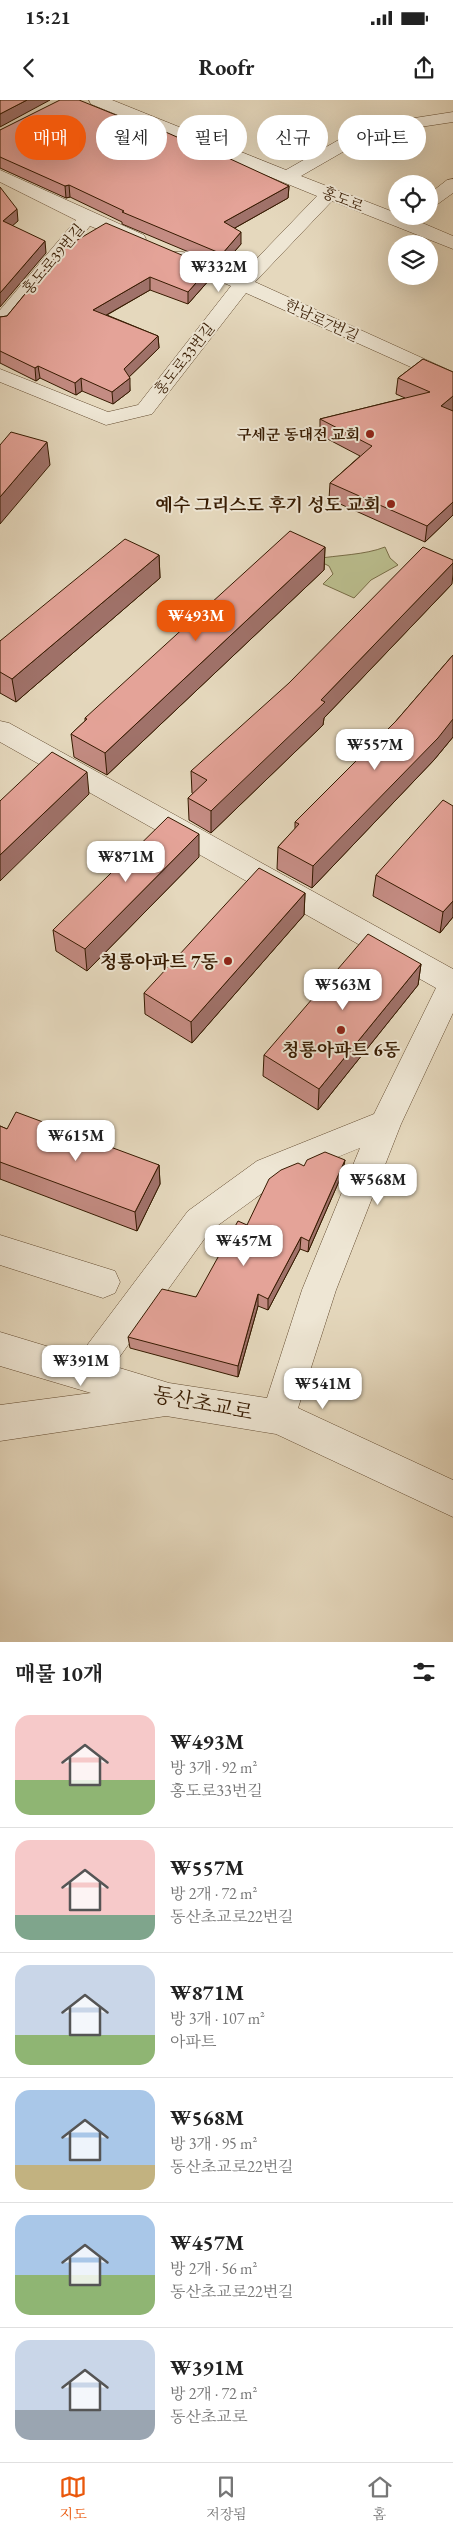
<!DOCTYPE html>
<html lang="ko">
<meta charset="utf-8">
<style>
body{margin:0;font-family:"EB Garamond","Noto Serif KR",serif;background:#f6f6f6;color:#222;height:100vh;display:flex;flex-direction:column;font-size:19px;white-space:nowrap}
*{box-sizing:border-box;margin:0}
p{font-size:16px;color:#767676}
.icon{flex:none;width:28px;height:28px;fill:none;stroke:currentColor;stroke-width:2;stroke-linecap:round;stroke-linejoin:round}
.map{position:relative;height:1542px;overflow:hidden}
.side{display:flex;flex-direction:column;background:#fff;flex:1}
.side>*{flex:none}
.top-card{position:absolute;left:15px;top:15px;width:424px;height:45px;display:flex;gap:10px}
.controls{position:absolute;left:388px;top:75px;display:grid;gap:10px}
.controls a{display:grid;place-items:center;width:50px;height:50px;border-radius:50%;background:#fff;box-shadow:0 5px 20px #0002;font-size:25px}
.price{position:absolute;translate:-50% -42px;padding:0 11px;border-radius:10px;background:#fff;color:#222;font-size:16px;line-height:32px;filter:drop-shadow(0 1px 2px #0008)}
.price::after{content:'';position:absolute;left:50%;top:30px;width:15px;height:11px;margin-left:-8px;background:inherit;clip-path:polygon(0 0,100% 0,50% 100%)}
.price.on{background:#ea580c;color:#fff}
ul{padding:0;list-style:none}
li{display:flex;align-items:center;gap:15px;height:125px;padding:0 15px}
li+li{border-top:1px solid #e0e0e0}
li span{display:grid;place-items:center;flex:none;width:140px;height:100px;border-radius:15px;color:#555}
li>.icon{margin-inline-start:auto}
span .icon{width:60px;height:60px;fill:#fffc;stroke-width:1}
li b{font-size:21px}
h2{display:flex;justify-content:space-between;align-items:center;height:60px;padding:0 15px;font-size:21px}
.tag{padding:0 18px;border-radius:22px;background:#fff;box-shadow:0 5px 20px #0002;font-size:18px;line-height:45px}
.tag.on{background:#ea580c;color:#fff}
.status{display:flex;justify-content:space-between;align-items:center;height:35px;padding:0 25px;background:#fff;direction:ltr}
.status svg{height:14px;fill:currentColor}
header{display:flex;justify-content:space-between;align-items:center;height:65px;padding:0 15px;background:#fff;font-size:22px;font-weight:700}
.tab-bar{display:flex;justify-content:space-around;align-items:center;height:70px;border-top:1px solid #e0e0e0;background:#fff;font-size:14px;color:#767676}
.tab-bar a{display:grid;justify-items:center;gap:2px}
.tab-bar .on{color:#ea580c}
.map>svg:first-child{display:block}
.green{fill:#babd8d;stroke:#786c46}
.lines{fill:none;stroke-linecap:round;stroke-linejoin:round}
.minor-casing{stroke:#624a2f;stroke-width:1}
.minor{fill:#eee6d4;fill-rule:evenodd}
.wall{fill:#c48c83;stroke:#361a00}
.shaded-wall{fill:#a0726a;stroke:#361a00}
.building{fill:#e4a398;stroke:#361a00}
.poi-dot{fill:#8f2418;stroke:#eee6d4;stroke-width:2}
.labels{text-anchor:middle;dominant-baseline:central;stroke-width:4;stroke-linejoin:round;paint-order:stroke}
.far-street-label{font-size:15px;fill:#361a00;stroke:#eee6d4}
.far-poi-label{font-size:15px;font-weight:bold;fill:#361a00;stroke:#eee6d4;text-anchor:end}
.poi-label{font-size:18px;font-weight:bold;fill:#361a00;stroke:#eee6d4;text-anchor:end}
.near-street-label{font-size:21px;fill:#361a00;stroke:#eee6d4}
</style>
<div class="status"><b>15:21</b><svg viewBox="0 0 49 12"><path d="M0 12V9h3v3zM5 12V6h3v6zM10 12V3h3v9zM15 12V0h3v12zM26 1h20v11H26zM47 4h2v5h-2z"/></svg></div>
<header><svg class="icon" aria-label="back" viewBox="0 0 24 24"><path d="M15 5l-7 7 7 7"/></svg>Roofr<svg class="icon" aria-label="share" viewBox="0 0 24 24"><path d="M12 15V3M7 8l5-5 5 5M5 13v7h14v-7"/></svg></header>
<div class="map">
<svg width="453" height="1542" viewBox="0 0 453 1542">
<rect width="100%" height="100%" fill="#e5d8bd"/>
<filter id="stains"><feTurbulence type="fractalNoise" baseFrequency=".004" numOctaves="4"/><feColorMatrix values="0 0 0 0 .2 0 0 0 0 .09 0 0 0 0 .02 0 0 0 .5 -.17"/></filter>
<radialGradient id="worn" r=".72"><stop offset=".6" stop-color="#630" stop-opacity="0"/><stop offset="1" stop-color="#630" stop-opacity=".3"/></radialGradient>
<path class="green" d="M385 447 390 458 398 465 371 480 354 498 323 484 333 474 329 466 315 459C338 455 365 455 385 447Z"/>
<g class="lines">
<g class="minor-casing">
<path id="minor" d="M89 0H112L286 70 363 26 453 12V22L374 34 301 76 396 113V116H406L453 136V149L332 101 255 182 453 272V286L246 193 152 314 106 325 0 282V269L108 312 138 305 231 186 169 160 167 156 169 152H183L240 176 317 96 91 4Z
M0 70 144 135 146 139 144 143 137 145 90 126 7 227 0 229V210L76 120 0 82Z
M453 79V93L435 106 429 107V94L447 80Z
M0 621 9 623 453 869V913L401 1024 336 1190 298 1308 453 1380V1417L276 1334 166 1316 0 1341V1305L91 1293 0 1266V1232L79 1256 188 1111 257 1061 374 1014 436 888 0 642ZM360 1048 302 1190 267 1298 169 1283 113 1266 210 1131 279 1081Z
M0 1135 115 1171 120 1182 115 1193 103 1198 0 1165Z"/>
</g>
<use href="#minor" class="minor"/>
</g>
<path class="wall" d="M0 30 289 86 288 98 235 128 241 144 222 166 122 124V122L70 97 66 98 0 68Z
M62 149 210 167V179L188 204 150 190 107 215 158 236 159 248 129 277 130 291 113 304 82 291 76 295 40 278 36 281 0 263V217L7 216Z
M423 259 453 310 452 311H453V415L425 442 329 399 330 383 360 356 320 335V319L405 298 396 294 398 278Z
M325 447 324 470 107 675 74 657 71 634 85 621V618Z
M159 455 160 478 16 602 0 593V541Z
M452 484 324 618 323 625 211 733 189 720 188 698 193 694 192 693 191 671Z
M453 555V637L434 660 312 788 277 769 278 747 295 729V722L396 621Z
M453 706V817L440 833 373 796 376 775Z
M199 757 87 871 56 851 53 830Z
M305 793 304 815 192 943 145 914 144 893Z
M421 864 418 885 318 1010 263 976 264 955Z
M0 1026 7 1029 159 1065 160 1084 137 1131 0 1079Z
M343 1072 308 1152 300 1149 268 1210 258 1206 238 1277 130 1248 128 1237 196 1197 247 1125Z"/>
<path class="shaded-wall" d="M27 0H50L0 27V14Z
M69 85 70 97 66 98 65 86Z
M289 86 288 98 224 134V122Z
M17 109 18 121 4 133 3 121Z
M241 132V144L222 166V154Z
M45 141 46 153 0 207V193Z
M210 167V179L188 204V192Z
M150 177V190L94 222 93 210Z
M158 236 159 248 124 282V269Z
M38 266 40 278 36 281 35 268Z
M81 278 82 291 76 295 75 283Z
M130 278V291L113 304 112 292Z
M453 296V310L439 322 441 306Z
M47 342 50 365 0 424V397Z
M453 402V415L425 442 427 426Z
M325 447 324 470 107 675 105 653Z
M159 455 160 478 16 602 12 579Z
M453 463V474L452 484 324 618 323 625 211 733V711L321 600Z
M453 619V637L434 660 312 788 313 766Z
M87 672 89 694 0 781V755Z
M199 734V757L87 871 85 849Z
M305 793 304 815 192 943 191 922Z
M453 801V817L440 833 443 812Z
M421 864 418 885 318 1010 319 989Z
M345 1060 343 1072 308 1152 309 1141Z
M159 1065 160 1084 137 1131 135 1112Z
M301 1137 300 1149 268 1210V1199Z
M258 1194V1206L238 1277V1266Z"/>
<path class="building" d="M0 0H27L0 14Z
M60 0H79L148 28 152 26 186 41 189 40 289 86 224 122 241 132 222 154 122 112 124 111 69 85 65 86 0 57V30Z
M0 87 17 109 3 121 45 141 0 193Z
M106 123 210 167 188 192 150 177 93 210 158 236 124 269 130 278 112 292 81 278 75 283 38 266 35 268 0 251V217L7 216 62 149Z
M423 259 453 272V296L441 306 453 311V402L427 426 330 383 372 346 320 319 430 292 398 278Z
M11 332 47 342 0 397V345Z
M290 431 325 447 105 653 71 634 87 619 85 618Z
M125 439 159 455 12 579 0 572V541Z
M423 447 453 460V463L321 600 325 602 211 711 188 698 207 680 191 671 289 583Z
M453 555V619L438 638 313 766 278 747 299 724 295 722 396 621Z
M52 652 87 672 0 755V701Z
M443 700 453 706V801L443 812 376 775Z
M168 717 199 734 85 849 53 830Z
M259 768 305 793 191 922 144 893Z
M368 834 421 864 319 989 264 955Z
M16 1012 159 1065 135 1112 0 1062V1026L7 1029Z
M325 1052 345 1060 309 1141 301 1137 268 1199 258 1194 238 1266 128 1237 162 1189 196 1197 238 1121 247 1125 269 1079 281 1070 298 1063 304 1066 307 1060Z"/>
<g class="poi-dot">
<circle cx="370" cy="334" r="5"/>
<circle cx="391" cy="404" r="5"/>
<circle cx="228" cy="861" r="5"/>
<circle cx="341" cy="930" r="5"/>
</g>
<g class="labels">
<g class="far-street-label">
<text transform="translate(343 99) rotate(21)">홍도로</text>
<text transform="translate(53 159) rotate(-50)">홍도로39번길</text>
<text transform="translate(322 220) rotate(25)">한남로7번길</text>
<text transform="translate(184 259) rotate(-52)">홍도로33번길</text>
</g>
<g class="far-poi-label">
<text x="360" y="334">구세군 동대전 교회</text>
</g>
<g class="poi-label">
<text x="381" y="404">예수 그리스도 후기 성도 교회</text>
<text x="218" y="861">청룡아파트 7동</text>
<text x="341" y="949" text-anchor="middle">청룡아파트 6동</text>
</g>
<g class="near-street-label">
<text transform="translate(203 1303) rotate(11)">동산초교로</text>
</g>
</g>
<rect width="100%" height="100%" filter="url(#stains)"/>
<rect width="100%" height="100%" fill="url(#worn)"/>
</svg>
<div class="controls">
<a><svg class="icon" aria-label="locate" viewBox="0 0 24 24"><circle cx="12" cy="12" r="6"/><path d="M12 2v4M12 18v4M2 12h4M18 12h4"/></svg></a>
<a><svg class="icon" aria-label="layers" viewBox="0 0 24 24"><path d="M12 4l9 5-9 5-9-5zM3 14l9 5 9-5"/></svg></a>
</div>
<b class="price" style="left:219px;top:193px">₩332M</b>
<b class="price on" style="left:196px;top:542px">₩493M</b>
<b class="price" style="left:375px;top:671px">₩557M</b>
<b class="price" style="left:126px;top:783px">₩871M</b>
<b class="price" style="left:343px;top:911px">₩563M</b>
<b class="price" style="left:76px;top:1062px">₩615M</b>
<b class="price" style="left:378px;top:1106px">₩568M</b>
<b class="price" style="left:244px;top:1167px">₩457M</b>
<b class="price" style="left:81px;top:1287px">₩391M</b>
<b class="price" style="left:323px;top:1310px">₩541M</b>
<div class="top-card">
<a class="tag on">매매</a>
<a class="tag">월세</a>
<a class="tag">필터</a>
<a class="tag">신규</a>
<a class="tag">아파트</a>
</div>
</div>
<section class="side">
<h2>매물 10개<svg class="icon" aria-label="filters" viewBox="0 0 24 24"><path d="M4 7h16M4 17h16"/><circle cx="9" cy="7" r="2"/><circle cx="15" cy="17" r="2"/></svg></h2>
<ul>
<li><span style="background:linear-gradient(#f6c9c9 65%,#8fb573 0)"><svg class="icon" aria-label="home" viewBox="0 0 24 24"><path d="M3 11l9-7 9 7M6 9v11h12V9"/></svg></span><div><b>₩493M</b><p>방 3개 · 92 m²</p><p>홍도로33번길</p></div></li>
<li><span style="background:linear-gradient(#f6c9c9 75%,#7fa58c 0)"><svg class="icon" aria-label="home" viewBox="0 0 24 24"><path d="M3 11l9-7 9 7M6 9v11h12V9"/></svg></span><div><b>₩557M</b><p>방 2개 · 72 m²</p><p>동산초교로22번길</p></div></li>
<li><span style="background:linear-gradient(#c9d6e8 70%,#8fb573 0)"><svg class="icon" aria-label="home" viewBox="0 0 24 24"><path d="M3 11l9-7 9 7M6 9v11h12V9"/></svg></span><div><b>₩871M</b><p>방 3개 · 107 m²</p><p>아파트</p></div></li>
<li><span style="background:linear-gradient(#a9c7e8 75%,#c2b280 0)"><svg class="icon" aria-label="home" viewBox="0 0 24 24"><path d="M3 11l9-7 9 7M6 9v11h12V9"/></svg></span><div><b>₩568M</b><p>방 3개 · 95 m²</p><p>동산초교로22번길</p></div></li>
<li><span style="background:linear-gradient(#a9c7e8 60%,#8fb573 0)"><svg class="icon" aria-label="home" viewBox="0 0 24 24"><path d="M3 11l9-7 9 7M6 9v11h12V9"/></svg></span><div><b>₩457M</b><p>방 2개 · 56 m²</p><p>동산초교로22번길</p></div></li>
<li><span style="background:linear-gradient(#c9d6e8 70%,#9aa5b1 0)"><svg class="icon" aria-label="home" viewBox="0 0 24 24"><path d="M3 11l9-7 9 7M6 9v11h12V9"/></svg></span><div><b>₩391M</b><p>방 2개 · 72 m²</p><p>동산초교로</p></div></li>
</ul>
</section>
<nav class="tab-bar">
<a class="on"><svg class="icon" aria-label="map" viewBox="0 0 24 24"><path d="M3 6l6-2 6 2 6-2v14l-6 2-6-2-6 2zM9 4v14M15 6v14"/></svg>지도</a>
<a><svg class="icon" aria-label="saved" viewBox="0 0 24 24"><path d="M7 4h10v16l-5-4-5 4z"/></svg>저장됨</a>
<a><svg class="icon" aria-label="home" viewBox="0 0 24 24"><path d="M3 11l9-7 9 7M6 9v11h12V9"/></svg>홈</a>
</nav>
